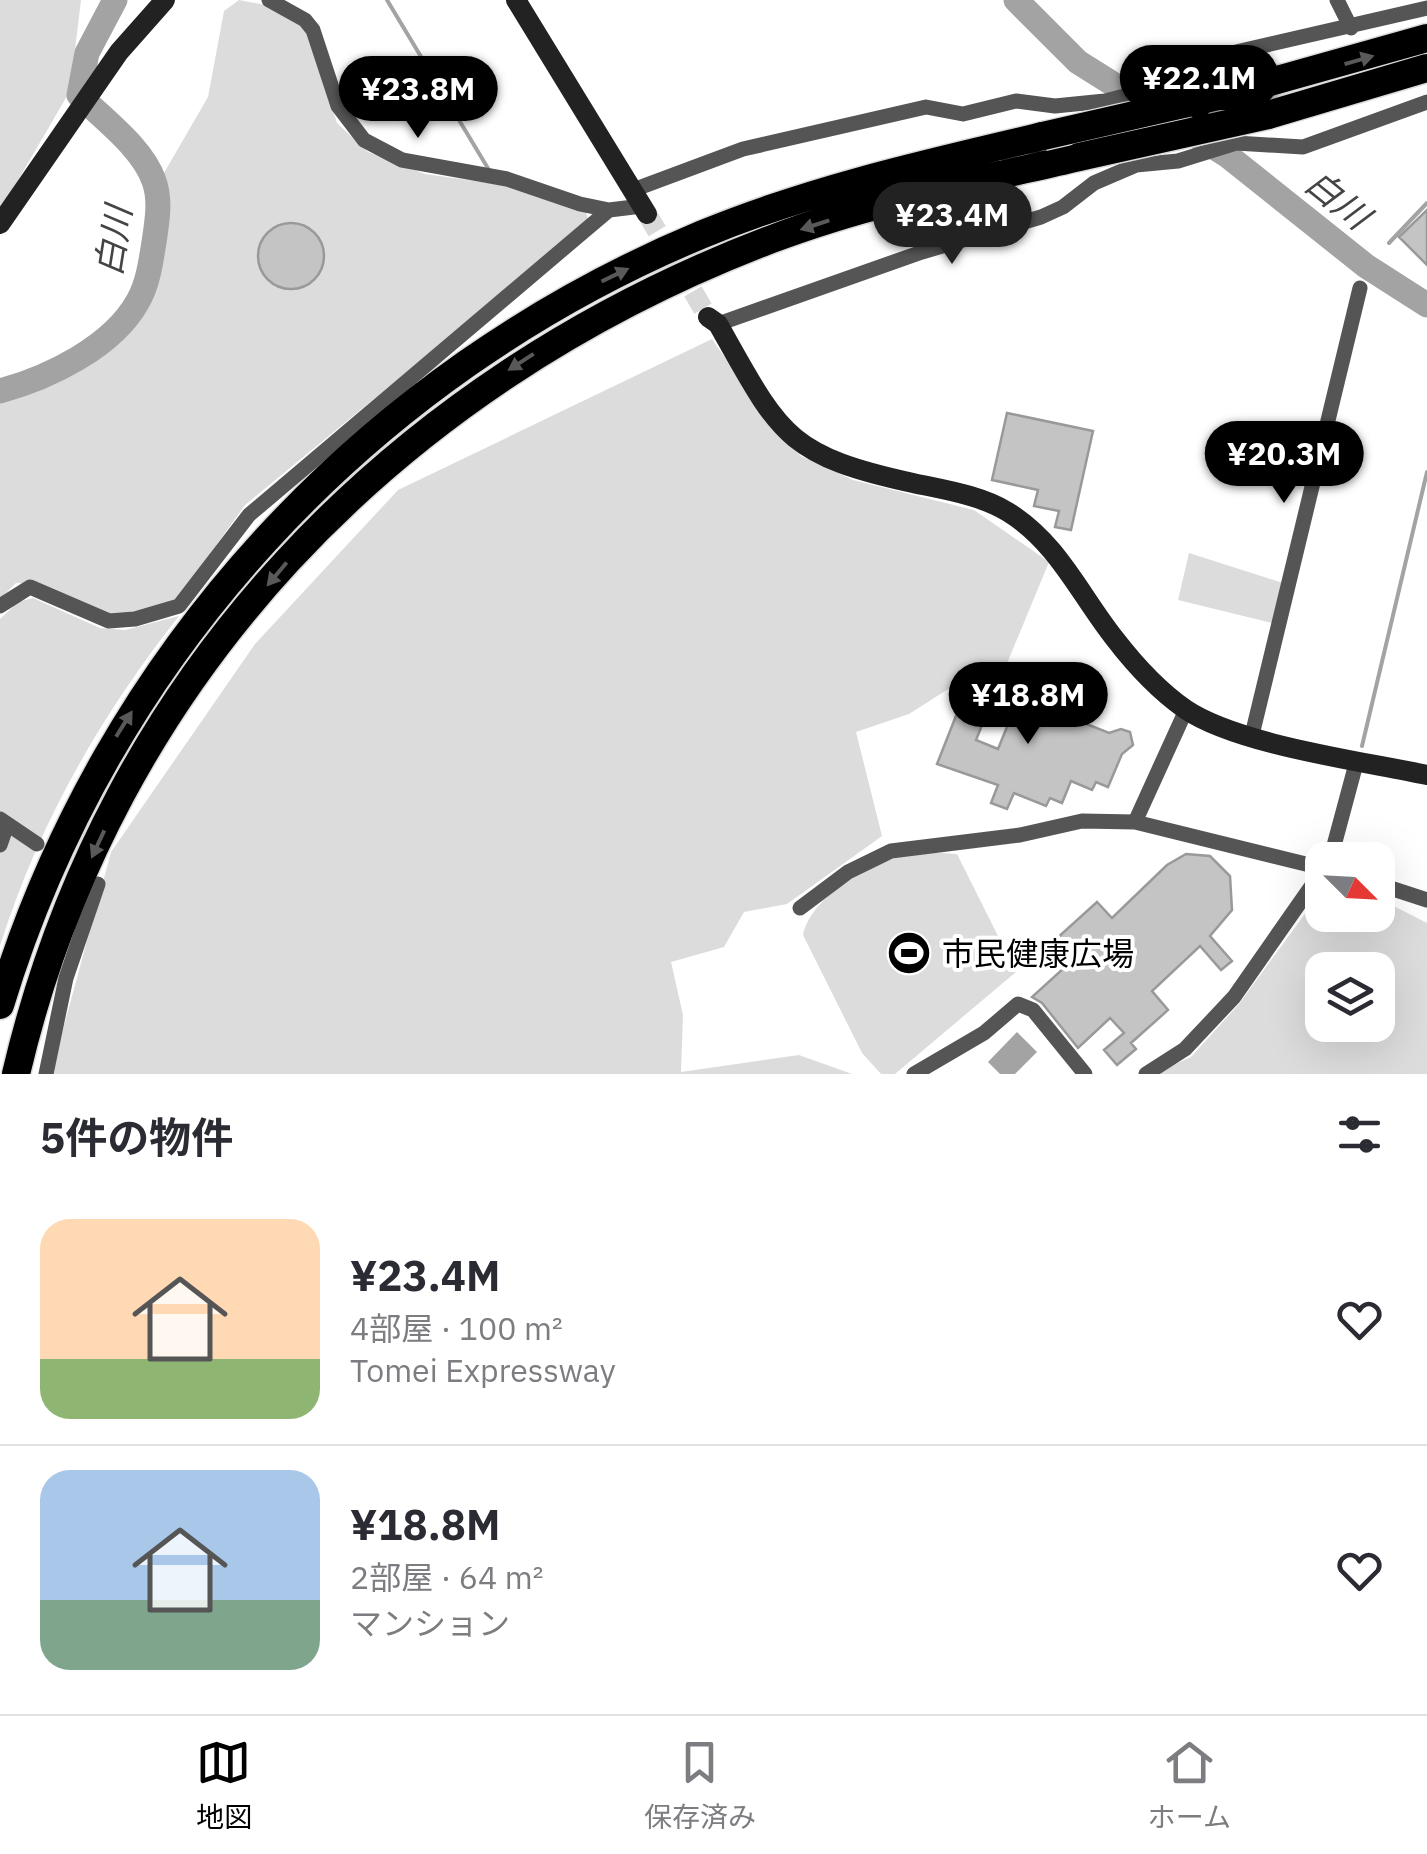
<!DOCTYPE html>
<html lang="ja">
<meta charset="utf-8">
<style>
body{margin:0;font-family:"IBM Plex Sans","Noto Sans JP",sans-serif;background:#f2f2f3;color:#2b2b33;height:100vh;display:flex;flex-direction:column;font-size:38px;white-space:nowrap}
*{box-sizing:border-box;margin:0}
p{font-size:32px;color:#7c7c81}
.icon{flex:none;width:55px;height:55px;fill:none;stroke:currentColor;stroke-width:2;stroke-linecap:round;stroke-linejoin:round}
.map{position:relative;height:1074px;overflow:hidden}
.drawer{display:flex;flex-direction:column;background:#fff;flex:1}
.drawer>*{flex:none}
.needle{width:65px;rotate:114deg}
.tools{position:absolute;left:1305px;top:842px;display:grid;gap:20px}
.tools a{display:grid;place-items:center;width:90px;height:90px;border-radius:20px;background:#fff;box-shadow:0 10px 40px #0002;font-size:50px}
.price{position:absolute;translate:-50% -85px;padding:0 22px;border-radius:35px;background:#000;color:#fff;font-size:32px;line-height:65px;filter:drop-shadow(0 2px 5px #0008)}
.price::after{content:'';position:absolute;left:50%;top:60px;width:30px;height:22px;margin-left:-15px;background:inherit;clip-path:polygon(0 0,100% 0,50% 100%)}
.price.current{background:#222;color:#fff}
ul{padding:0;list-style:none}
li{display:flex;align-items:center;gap:30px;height:250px;padding:0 40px}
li+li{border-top:2px solid #e1e1e2}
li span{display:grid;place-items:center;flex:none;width:280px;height:200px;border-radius:30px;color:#555}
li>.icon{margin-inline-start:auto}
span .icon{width:120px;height:120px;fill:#fffc;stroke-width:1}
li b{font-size:42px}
h2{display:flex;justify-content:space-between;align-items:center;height:120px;padding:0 40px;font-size:42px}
.dock{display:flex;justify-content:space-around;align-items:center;height:140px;border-top:2px solid #e1e1e2;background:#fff;font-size:28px;color:#7c7c81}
.dock a{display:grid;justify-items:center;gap:5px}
.dock .current{color:#000}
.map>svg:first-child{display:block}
.green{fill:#dcdcdc;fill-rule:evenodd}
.water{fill:#a3a3a3}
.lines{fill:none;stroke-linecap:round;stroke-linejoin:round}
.stream{stroke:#a3a3a3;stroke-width:4}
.river{stroke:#a3a3a3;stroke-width:25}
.building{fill:#c4c4c4;stroke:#999;stroke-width:2.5;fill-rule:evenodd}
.secondary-tunnel{stroke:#d9d9d9;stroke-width:20;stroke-dasharray:20 10;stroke-linecap:butt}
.highway-casing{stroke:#dbdbdb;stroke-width:31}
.street{stroke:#555;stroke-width:15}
.secondary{stroke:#222;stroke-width:20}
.highway{stroke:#000;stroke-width:28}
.highway-bridge-casing{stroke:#dbdbdb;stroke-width:31;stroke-linecap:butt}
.highway-bridge{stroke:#000;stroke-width:28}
.oneway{fill:#595959}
.labels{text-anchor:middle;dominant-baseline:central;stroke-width:8;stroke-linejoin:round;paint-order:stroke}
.poi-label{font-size:32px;fill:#000;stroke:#fff;text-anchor:start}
.water-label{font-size:35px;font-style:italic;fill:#444;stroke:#fff}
</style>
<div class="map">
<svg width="1427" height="1074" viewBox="0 0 1427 1074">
<rect width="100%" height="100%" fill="#fff"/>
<path class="green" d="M0 0H81L70 91 0 211Z
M239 0 276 7 307 30 337 123 368 152 425 174 517 187 586 212 589 222 245 505 178 598 132 616 102 617 41 584 16 583 0 599V400L40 383 110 339 142 300 156 241 157 185 208 97 224 11Z
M712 339 779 435 801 456 853 480 974 510 1049 562 1003 673 978 670 909 714 856 732 882 836 787 904 744 912 724 947 671 962 683 1015 681 1072 799 1055 852 1074H51L111 852 255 644 398 490Z
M1189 553 1283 583 1272 623 1178 600Z
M33 598 100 628 125 630 179 616C100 716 38 825 0 946V619L18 602Z
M912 851 957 854 1016 972 895 1074H881L862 1053 803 935C813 892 873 865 912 851Z
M1378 898 1427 923V1074H1153L1191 1057 1239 1004 1315 900 1322 899V915H1378ZM1322 970H1378V1025H1322Z"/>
<path class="water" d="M1017 1032 1037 1052 1015 1074H1000L988 1062Z"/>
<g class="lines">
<path class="stream" d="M387 0 489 170
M1389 243 1427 203
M1362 746 1427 472"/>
<path class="river" d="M1016 0 1078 62 1228 156 1366 266 1427 305
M0 391C48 378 113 347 138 301 148 284 151 261 154 242 157 222 161 200 154 181 143 148 103 119 79 95L87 53 115 0"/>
</g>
<path class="building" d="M1427 210V265L1399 237Z
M258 256a33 33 0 1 1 66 0a33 33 0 1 1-66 0Z
M1007 413 1093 431 1071 530 1055 527 1059 511 1034 506 1038 490 992 480Z
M971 678 1109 733 1121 729 1130 732 1133 745 1122 754 1108 787 1096 782 1092 790 1071 781 1062 803 1050 798 1046 806 1014 793 1007 809 991 803 998 785 937 764ZM993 698 1015 707 998 749 976 740Z
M1186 854 1210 856 1230 876 1232 910 1210 936 1232 961 1221 970 1200 946 1152 991 1168 1010 1131 1043 1136 1049 1117 1065 1104 1050 1124 1033 1110 1018 1078 1048 1042 1003 1032 997 1064 968 1045 949 1097 902 1112 918 1167 865Z"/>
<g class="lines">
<path class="secondary-tunnel" d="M647 214 708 317"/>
<g class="highway-casing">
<path id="highway" d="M1231 93 1427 38
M1268 115 1427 68
M0 1005C106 655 366 374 703 234 812 189 928 163 1043 136
M16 1074C109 676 395 382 772 239 870 202 976 181 1079 157"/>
</g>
<path class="street" d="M269 0 305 20 313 30 338 106 364 140 402 160 507 179 580 204 609 210 642 206
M1337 0 1351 28
M633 190 743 149 926 107 963 114 1016 101 1055 106 1105 101 1179 82 1236 52 1427 8
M718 324 922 252 1041 217 1063 207 1094 183 1136 165 1178 161 1236 143 1303 147 1427 102
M0 606 30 587 109 621 135 619 179 606 249 515 609 210
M1252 735 1360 288
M0 819 37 844
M1135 822 1186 710
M0 845 7 825
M1332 853 1357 760
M1378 884 1427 900
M800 908 848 872 891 851 1020 835 1082 821 1135 822 1322 868
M46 1074 66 978 98 884
M914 1074 984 1033 1018 1004 1033 1010 1085 1074
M1146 1074 1185 1049 1234 997 1315 881"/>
<path class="secondary" d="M516 0 647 214
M0 224 119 52 165 0
M708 317 718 324C780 434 785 455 913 483 945 490 980 495 1008 512 1058 543 1080 595 1115 639 1135 665 1158 690 1185 709 1238 745 1362 761 1427 775"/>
<use href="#highway" class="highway"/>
<g class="highway-bridge-casing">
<path id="highway-bridge" d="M1043 136 1231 93
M1079 157 1268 115"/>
</g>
<use href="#highway-bridge" class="highway-bridge"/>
</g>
<defs><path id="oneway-solid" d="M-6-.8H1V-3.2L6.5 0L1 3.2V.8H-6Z" transform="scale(2.5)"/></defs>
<g class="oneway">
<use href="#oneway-solid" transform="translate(1359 60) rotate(-16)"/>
<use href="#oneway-solid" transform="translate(815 225) rotate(162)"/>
<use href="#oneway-solid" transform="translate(615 275) rotate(-26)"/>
<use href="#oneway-solid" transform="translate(521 362) rotate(147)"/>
<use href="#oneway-solid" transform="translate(277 574) rotate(130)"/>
<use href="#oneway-solid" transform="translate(124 724) rotate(-58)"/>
<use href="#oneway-solid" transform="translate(98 844) rotate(115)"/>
</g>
<defs>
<g id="stadium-disc" transform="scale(2.25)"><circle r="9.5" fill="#000" stroke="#fff"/><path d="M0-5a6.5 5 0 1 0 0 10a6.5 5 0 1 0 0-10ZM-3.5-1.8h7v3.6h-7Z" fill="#fff"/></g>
</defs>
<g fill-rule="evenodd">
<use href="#stadium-disc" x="909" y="953"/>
</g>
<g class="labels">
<g class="poi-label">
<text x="942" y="953">市民健康広場</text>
</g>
<g class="water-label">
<text transform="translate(1338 199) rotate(39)">白川</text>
<text transform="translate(113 241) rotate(-81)">白川</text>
</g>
</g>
</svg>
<div class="tools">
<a><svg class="needle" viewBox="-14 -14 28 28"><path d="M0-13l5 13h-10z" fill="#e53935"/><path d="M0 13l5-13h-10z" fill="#7c7c81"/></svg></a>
<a><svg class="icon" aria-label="layers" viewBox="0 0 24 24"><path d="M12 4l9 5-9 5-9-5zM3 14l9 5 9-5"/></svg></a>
</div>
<b class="price" style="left:1199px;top:130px">¥22.1M</b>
<b class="price" style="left:418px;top:141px">¥23.8M</b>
<b class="price current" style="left:952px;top:267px">¥23.4M</b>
<b class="price" style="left:1284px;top:506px">¥20.3M</b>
<b class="price" style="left:1028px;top:747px">¥18.8M</b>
</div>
<section class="drawer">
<h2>5件の物件<svg class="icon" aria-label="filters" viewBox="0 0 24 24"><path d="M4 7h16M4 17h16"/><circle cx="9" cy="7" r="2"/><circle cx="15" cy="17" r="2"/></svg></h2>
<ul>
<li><span style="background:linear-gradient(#ffd9b3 70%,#8fb573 0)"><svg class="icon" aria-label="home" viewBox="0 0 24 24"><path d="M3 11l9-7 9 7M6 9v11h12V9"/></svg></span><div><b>¥23.4M</b><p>4部屋 · 100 m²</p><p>Tomei Expressway</p></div><svg class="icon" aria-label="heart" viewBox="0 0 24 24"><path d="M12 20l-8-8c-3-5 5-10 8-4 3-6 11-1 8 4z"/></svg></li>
<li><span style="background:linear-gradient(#a9c7e8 65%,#7fa58c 0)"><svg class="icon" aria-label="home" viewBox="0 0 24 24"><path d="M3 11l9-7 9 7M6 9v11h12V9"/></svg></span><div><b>¥18.8M</b><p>2部屋 · 64 m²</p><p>マンション</p></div><svg class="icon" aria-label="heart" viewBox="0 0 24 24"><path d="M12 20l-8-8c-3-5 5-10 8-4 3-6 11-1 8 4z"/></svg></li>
</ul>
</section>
<nav class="dock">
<a class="current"><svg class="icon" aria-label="map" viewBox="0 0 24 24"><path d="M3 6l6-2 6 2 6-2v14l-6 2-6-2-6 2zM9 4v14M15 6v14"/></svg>地図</a>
<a><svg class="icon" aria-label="saved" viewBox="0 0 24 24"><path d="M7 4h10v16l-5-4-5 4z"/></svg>保存済み</a>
<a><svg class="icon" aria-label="home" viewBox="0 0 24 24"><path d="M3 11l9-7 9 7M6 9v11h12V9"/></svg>ホーム</a>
</nav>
